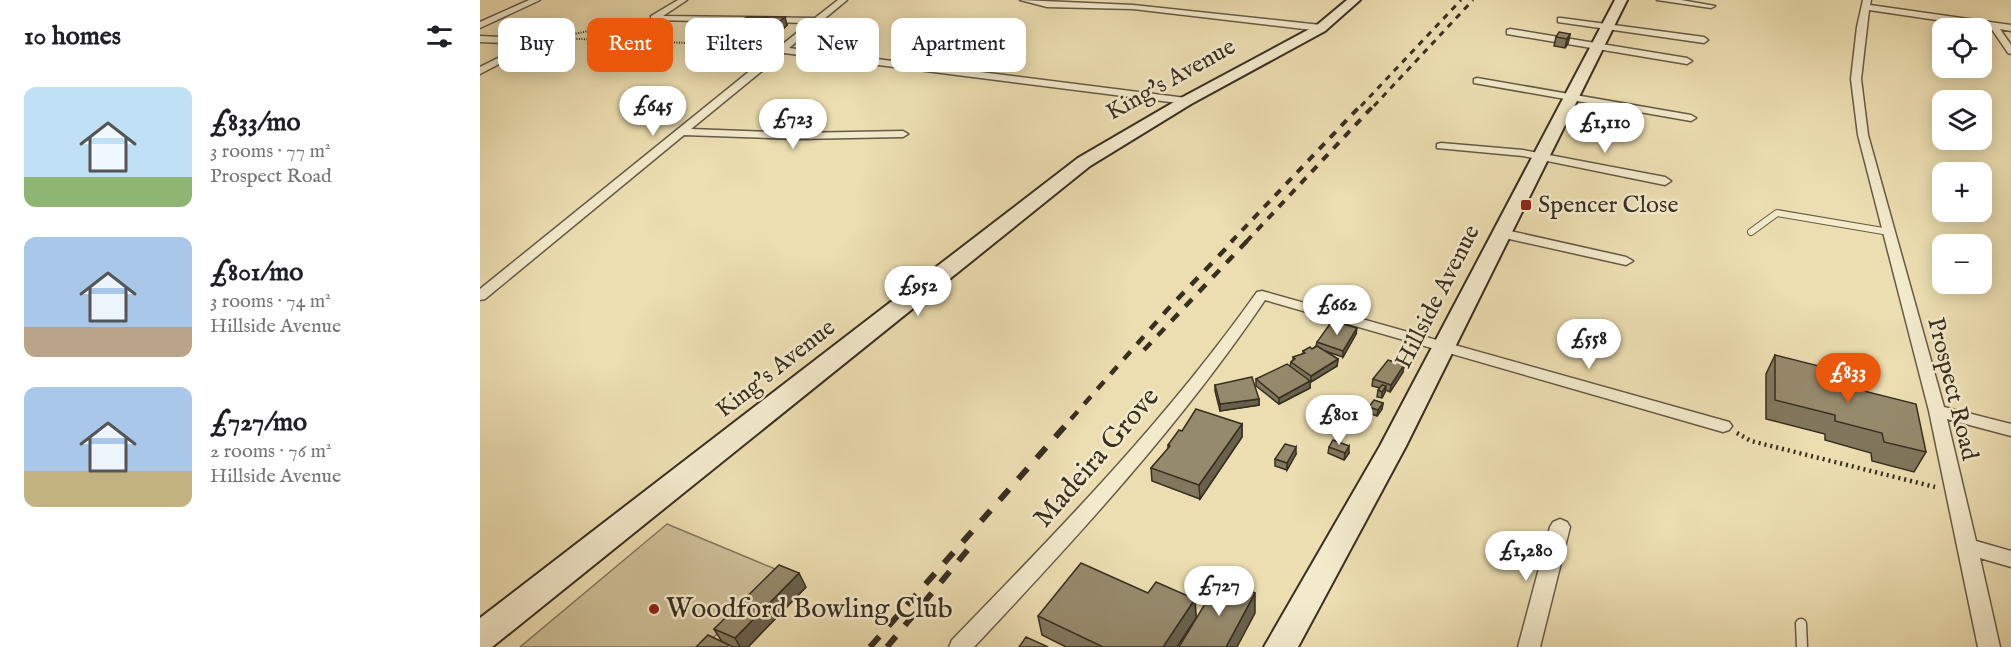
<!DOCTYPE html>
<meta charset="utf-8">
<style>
body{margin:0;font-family:"IM FELL English",serif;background:#f2f2f2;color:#202124;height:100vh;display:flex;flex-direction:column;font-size:22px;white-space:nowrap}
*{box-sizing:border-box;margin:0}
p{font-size:20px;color:#757577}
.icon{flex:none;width:33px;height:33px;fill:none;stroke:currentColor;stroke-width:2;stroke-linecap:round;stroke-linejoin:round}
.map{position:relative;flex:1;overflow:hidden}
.drawer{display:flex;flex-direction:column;background:#fff;width:480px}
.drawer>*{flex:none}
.top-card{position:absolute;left:18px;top:18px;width:570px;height:54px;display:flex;gap:12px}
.fabs{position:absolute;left:1452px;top:18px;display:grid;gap:12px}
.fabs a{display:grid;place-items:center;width:60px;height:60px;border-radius:12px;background:#fff;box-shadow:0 3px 15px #0003;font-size:30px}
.price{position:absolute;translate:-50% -51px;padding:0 14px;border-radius:21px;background:#fff;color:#222;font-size:20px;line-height:39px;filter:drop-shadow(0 2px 3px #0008)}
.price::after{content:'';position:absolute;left:50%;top:36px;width:18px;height:14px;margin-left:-9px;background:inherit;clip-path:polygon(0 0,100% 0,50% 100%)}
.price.on{background:#ea580c;color:#fff}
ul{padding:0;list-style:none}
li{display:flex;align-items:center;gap:18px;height:150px;padding:0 24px}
li span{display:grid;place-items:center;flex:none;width:168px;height:120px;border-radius:12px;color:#555}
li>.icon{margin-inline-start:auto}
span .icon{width:72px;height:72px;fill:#fffc;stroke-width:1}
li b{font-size:26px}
h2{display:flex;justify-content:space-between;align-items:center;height:72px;padding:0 24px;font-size:26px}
.pill{padding:0 21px;border-radius:12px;background:#fff;box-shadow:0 3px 15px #0003;font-size:21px;line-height:54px}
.pill.on{background:#ea580c;color:#fff}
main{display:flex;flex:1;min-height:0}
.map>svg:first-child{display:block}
.green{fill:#cec099;stroke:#84775e;stroke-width:1.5}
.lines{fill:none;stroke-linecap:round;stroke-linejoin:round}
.lane-far1-casing{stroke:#665a46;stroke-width:8}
.lane-casing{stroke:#665a46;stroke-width:13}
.street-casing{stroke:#665a46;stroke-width:3}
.secondary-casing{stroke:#392e22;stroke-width:4}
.path-far1{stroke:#392e22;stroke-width:2;stroke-dasharray:1 1.5;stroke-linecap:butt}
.path{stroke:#392e22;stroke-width:4.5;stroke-dasharray:2 4;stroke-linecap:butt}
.lane-far1{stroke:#f3eacc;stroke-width:6}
.lane{stroke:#f3eacc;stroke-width:10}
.street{fill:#f3eacc;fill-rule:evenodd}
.secondary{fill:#f3eacc;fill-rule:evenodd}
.rail-far3{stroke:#392e22;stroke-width:3;stroke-dasharray:6 6;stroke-linecap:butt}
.rail-far2{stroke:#392e22;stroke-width:4;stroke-dasharray:8 8;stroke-linecap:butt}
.rail-far1{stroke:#392e22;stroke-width:4.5;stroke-dasharray:10 10;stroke-linecap:butt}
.rail{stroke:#392e22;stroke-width:6;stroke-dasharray:14 14;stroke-linecap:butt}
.wall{fill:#81775d;stroke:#392e22;stroke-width:1.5}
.shaded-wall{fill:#69614c;stroke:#392e22;stroke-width:1.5}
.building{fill:#968a6c;stroke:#392e22;stroke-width:1.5}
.poi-dot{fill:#8f2418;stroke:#f3eacc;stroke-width:2}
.labels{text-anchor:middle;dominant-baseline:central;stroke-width:5;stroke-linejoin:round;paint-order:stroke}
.street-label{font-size:24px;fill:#392e22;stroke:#f3eacc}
.poi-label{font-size:24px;fill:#392e22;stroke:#f3eacc;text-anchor:start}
.near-street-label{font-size:28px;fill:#392e22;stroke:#f3eacc}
.near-poi-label{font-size:28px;fill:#392e22;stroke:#f3eacc;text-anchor:start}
</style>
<main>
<section class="drawer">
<h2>10 homes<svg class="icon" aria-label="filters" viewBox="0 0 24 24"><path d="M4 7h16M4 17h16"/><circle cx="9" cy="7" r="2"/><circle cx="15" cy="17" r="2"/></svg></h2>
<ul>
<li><span style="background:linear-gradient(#bfe0f5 75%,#8fb573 0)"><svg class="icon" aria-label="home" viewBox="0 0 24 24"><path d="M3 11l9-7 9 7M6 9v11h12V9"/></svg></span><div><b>£833/mo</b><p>3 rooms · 77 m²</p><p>Prospect Road</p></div></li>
<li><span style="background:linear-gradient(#a9c7e8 75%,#b9a48a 0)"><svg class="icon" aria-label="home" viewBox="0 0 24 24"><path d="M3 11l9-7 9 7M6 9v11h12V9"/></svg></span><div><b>£801/mo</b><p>3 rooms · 74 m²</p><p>Hillside Avenue</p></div></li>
<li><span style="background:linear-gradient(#a9c7e8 70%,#c2b280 0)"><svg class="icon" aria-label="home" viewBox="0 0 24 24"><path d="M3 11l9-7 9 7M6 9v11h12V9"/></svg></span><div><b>£727/mo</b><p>2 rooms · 76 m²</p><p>Hillside Avenue</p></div></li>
</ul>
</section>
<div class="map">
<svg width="1531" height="647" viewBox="0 0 1531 647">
<rect width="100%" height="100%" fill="#ecdeb1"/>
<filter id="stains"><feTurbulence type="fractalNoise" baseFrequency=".00333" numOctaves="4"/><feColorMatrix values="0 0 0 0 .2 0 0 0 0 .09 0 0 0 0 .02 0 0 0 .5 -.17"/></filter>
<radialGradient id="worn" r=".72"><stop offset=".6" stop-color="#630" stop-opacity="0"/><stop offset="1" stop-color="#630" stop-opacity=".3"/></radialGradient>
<path class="green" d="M187 524 300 571 224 647H40Z"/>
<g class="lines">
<g class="lane-far1-casing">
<path id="lane-far1" d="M1271 232 1297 213 1409 232"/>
</g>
<g class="lane-casing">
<path id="lane" d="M1321 624 1322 647"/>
</g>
<g class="street-casing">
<path id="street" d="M49 0H60L0 28V22Z
M198 0H207L183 16 335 18 358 0H367L309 48 706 98 711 101 706 104 304 53 211 129 317 133 423 131 428 134 423 137 317 139 204 135 5 299 0 300V289L329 23 171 20V16Z
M540 0 653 5 841 25 845 28 841 31 653 9 567 7Z
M1177 0H1201L1235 6 1231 8Z
M1383 0H1391L1390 5 1531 25V31L1520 29 1531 45V54L1528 53 1511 28 1389 10 1381 79 1388 135 1464 407 1531 424V436L1467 419 1496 541 1531 551V567L1500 558 1520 647H1498L1449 411 1378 135 1371 79 1377 27Z
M1081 18 1224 37 1228 40 1224 43 1078 22V18Z
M1030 29 1207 58 1212 61 1207 64 1027 34V30Z
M0 36 57 39 61 42 0 74V67L46 44 0 42Z
M997 78 1211 115 1216 118 1211 121 994 83V79Z
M961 143 1043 150 1185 177 1191 181 1185 185 1043 156 957 148V144Z
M1021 229 1146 257 1153 261 1146 265 1016 236 1015 233 1016 230Z
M782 291 1249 422 1252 426 1249 430 1243 432 785 300C700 426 598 536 494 647H469L472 640C580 529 687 419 777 292Z
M1080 519 1087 522 1090 527 1060 647H1038L1070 527 1073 522Z"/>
</g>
<g class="secondary-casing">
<path id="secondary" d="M867 0H880L845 31 711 104 610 166 12 647H0V618L598 158 701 98 837 25Z
M1135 0H1147L926 446 818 647H784L900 446Z"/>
</g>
<path class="path-far1" d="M81 37 162 19
M74 38 286 46"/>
<path class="path" d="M1257 433 1271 441 1455 487"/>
<use href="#lane-far1" class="lane-far1"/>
<use href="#lane" class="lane"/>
<use href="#street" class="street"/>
<use href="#secondary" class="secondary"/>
<path class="rail-far3" d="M881 106 981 0
M894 106 993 0"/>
<path class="rail-far2" d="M751 242 882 104
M766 242 895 104"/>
<path class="rail-far1" d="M664 350 767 241
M591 419 687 310 753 241"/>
<path class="rail" d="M390 647 593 417
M407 647 495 541"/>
</g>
<path class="wall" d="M287 17 288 19 307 25 299 33H284L283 31 281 32H261L258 23Z
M1090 34 1088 43 1085 48 1074 46 1076 37Z
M876 334 863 357 845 351 858 359 857 366 831 382H830V388L799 404 776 386V379L810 366 811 362 813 360V357L823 354V351L832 349 836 346 837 342Z
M1295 355 1340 380 1446 452 1434 472 1392 461 1391 453 1345 440V434L1286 419V374Z
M924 365 923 372 910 392 906 390 902 398 897 397 898 390 900 388 892 386 893 379Z
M735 385 779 399V405L740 411 735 391Z
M903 403 902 409 897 416 889 413V407Z
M762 424V437L720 499 672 481 671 468 688 449V445L702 431Z
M849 447 869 453 864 460 848 453Z
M816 454 807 470 795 466V459Z
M326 587 268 647H253L242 642 234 629Z
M668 593 715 599 716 618 697 647H586L562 635 558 616Z"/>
<path class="shaded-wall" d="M287 17 290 24H281L283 31 281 32 278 24Z
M305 17 307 25 299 33 296 24Z
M1090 34 1088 43 1085 48 1087 39Z
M877 328 876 334 863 357V351Z
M858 359 857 366 831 382V376Z
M924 365 923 372 910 392 911 385Z
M830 381V388L799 404V398Z
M906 386 905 392 902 398V392Z
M779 399V405L740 411V404Z
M903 403 902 409 897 416 898 410Z
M762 424V437L720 499 719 485Z
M869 446V453L864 460 865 453Z
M816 447V454L807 470V463Z
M319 573 326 587 268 647H260L255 638Z
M775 593V613L757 647H746Z
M715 599 716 618 697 647H683Z"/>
<path class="building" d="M267 17H287L278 24 258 23Z
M290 17H305L296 24H281Z
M1079 32 1090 34 1087 39 1076 37Z
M852 321 877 328 863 351 837 342Z
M837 346 858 359 831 376 811 362 815 359 813 357 825 353 823 351 830 347 832 349Z
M1295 355 1339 366 1340 380 1436 404 1446 452 1404 442 1402 433 1355 421V415L1295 400Z
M908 360 924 365 911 385 893 379Z
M807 364 830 381 799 398 776 379Z
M772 377 779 399 740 404 735 385Z
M902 385 906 386 902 392 898 390Z
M894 400 903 403 898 410 889 407Z
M716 409 762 424 719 485 671 468 690 446 688 445 699 430 702 431Z
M853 440 869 446 865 453 849 447Z
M805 444 816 447 807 463 795 459Z
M601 563 668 593 676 582 715 599 683 647H623L558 616Z
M299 565 319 573 255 638 234 629Z
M740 579 775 593 746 647H699Z
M228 635 249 645 247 647H216Z
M546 637 568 647H539Z"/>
<g class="poi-dot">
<rect x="1040" y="199" width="12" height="12" rx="3"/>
<circle cx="174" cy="609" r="6"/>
</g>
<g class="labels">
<g class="street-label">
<text transform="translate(691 80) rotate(-29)">King's Avenue</text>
<text transform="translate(958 297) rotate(-63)">Hillside Avenue</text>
<text transform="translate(296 369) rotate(-38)">King's Avenue</text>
<text transform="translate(1472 389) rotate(76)">Prospect Road</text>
</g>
<g class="poi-label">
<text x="1058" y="205">Spencer Close</text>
</g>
<g class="near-street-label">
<text transform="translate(617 458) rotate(-49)">Madeira Grove</text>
</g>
<g class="near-poi-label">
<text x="186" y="609">Woodford Bowling Club</text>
</g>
</g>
<rect width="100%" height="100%" filter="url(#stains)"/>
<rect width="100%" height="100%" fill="url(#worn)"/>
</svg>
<div class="fabs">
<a><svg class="icon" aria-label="locate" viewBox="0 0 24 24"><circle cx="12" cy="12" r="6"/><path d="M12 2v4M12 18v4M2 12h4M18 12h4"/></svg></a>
<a><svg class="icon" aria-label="layers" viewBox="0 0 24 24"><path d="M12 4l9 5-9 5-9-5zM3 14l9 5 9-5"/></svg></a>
<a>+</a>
<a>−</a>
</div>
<b class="price" style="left:173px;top:137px">£645</b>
<b class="price" style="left:313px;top:150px">£723</b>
<b class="price" style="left:1125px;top:154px">£1,110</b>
<b class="price" style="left:438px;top:317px">£952</b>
<b class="price" style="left:857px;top:336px">£662</b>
<b class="price" style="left:1109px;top:370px">£558</b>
<b class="price on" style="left:1368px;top:404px">£833</b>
<b class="price" style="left:859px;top:446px">£801</b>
<b class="price" style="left:1046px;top:582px">£1,280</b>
<b class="price" style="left:739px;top:617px">£727</b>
<div class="top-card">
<a class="pill">Buy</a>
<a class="pill on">Rent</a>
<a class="pill">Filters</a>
<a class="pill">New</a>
<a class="pill">Apartment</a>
</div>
</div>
</main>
